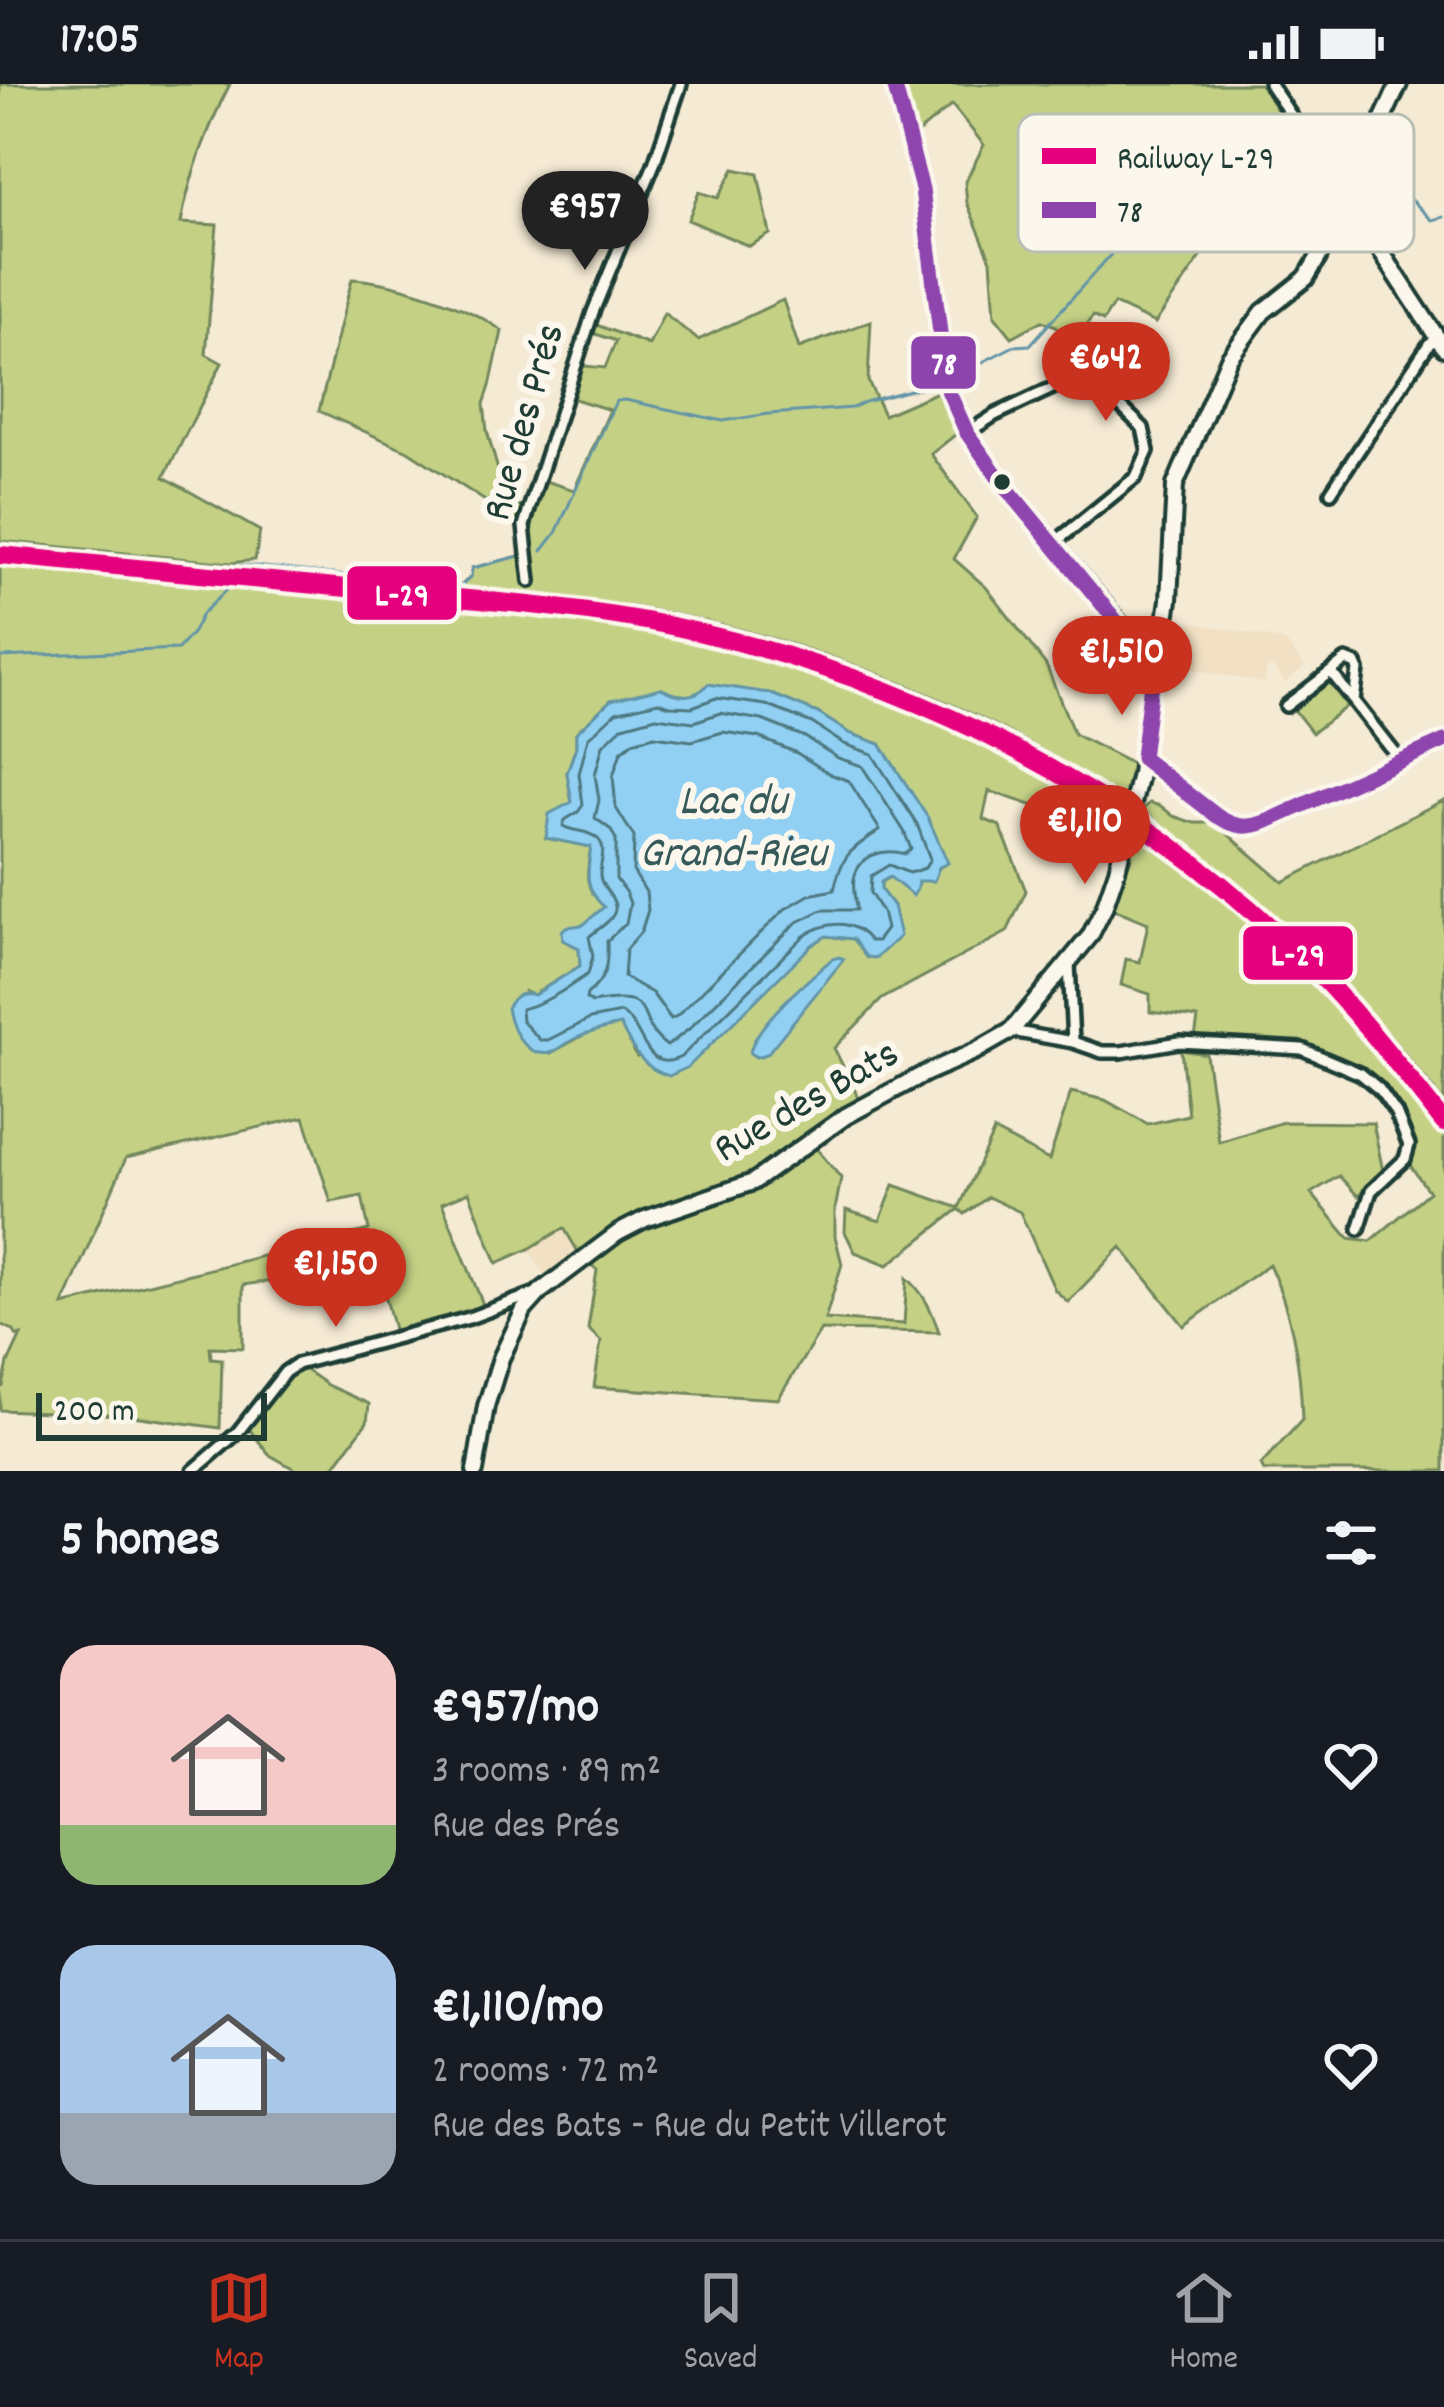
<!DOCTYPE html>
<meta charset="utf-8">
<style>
body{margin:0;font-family:Dekko,sans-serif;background:#242831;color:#f1f3f6;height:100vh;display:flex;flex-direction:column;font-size:45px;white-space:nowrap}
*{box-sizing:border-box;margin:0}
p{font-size:39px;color:#9ea1a6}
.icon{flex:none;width:66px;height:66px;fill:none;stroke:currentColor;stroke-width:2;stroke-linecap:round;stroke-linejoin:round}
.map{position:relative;height:1387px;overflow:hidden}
.drawer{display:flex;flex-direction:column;background:#171b24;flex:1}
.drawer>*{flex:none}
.scale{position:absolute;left:36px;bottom:30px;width:231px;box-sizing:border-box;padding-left:12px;border:6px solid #1f3d34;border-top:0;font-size:33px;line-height:42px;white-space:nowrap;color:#1f3d34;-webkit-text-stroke:9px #fbf7ec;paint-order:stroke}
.price{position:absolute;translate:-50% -102px;padding:0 27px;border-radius:42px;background:#c8321e;color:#fff;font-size:39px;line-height:78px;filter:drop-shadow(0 3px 6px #0008)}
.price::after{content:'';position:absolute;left:50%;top:72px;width:36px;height:27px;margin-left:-18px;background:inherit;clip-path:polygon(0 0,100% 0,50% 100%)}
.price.current{background:#222;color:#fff}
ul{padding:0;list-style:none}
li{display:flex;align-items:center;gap:36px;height:300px;padding:0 60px}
li span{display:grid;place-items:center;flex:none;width:336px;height:240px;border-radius:36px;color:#555}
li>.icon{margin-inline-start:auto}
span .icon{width:144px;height:144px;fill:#fffc;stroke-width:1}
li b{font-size:51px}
h2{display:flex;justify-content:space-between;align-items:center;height:144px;padding:0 60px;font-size:51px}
.status{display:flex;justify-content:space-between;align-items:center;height:84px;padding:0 60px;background:#171b24;direction:ltr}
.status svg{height:33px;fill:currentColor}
.tab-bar{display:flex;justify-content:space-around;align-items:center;height:168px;border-top:3px solid #363941;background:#171b24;font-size:33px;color:#9ea1a6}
.tab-bar a{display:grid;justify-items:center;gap:6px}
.tab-bar .current{color:#c8321e}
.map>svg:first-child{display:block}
.built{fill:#f1e0c3}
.green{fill:#c4d185;stroke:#72875c;stroke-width:3;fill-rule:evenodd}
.water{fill:#92d0f3;stroke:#6495a7;stroke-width:3}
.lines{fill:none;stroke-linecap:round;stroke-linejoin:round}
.shore{stroke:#4d7880;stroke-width:3}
.stream{stroke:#6495a7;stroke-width:3}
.street-casing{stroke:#1f3d34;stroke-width:18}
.secondary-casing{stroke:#1f3d34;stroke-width:22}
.street{stroke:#fbf7ec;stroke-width:9}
.secondary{stroke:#fbf7ec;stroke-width:14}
.bus-1-casing{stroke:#fbf7ec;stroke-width:24}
.bus-1{stroke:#8e44ad;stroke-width:15}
.rail-1-casing{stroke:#fbf7ec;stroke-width:27}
.rail-1{stroke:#e5007d;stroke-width:18}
.bus-dot{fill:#1f3d34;stroke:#fbf7ec;stroke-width:4.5}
.labels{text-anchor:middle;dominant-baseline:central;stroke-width:12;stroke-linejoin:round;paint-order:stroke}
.street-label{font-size:42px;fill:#1f3d34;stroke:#fbf7ec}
.water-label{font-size:45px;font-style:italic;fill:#365a5a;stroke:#fbf7ec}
.key{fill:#fbf7ec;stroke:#b9bfb5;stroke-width:3}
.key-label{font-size:33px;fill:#1f3d34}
.line-badge{stroke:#fbf7ec;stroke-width:4.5}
.badge-label{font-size:33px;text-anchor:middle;font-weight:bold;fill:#fff}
</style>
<div class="status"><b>17:05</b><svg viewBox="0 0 49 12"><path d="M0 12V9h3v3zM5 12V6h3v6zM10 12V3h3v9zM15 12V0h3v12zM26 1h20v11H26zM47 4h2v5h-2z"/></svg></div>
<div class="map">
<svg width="1444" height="1387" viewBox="0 0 1444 1387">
<rect width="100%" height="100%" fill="#f5ead4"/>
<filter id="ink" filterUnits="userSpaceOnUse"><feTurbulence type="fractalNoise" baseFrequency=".00833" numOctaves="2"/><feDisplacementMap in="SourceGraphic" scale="24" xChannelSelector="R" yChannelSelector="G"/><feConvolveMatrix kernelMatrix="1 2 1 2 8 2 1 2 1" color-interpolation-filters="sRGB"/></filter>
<g filter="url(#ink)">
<path class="built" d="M1173 535 1277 555 1285 558 1305 582 1285 599 1273 583 1267 582 1264 599 1165 580Z
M564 1144 580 1171 547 1196 529 1165Z"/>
<path class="green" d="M0 0H230C208 43 190 90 181 139L217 141 206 270 222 279 164 393 260 447 255 476 231 479 0 457Z
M901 0H1260L1305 69 1253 60V96L1171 145 1203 170 1155 239 1114 220 1103 237 1093 232 1069 267 1056 242 1042 237 1012 253 995 232 991 176 967 119 965 98 984 61 952 21 913 53 904 22 907 20Z
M734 85 758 90 770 150 749 162 688 136 699 108 718 114Z
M352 195C394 197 470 222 502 247L490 302 484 320 487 347 504 408 527 429 539 395 574 406 610 326 565 312 575 281 605 284 616 257 587 247 589 238 649 261 664 229 698 256 783 216 799 264 871 237 868 297 884 331 940 307 960 347 931 370 977 433 954 475 986 503 1046 581 1074 650 1132 680 1131 701 1123 718C1100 703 1077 687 1054 673 936 604 777 547 642 524 583 514 521 510 460 503L471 492 472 484 527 470 524 442 408 367 319 327Z
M0 479C270 506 548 508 810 584 920 617 1024 672 1119 735L1112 761 1049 727 989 707 983 735 1000 742 1026 807 1007 848 882 915 834 964 860 1017 806 1052 841 1094 835 1126V1152L842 1180 825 1235 904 1240 907 1194C924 1209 932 1227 939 1248L821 1246 778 1315 594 1303 601 1257 588 1245 597 1186 580 1171 564 1144 529 1165 497 1179 469 1108 442 1119 486 1228 396 1253 372 1160 305 1177 306 1192 243 1201V1264L210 1263 211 1274 222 1275 220 1344 125 1331 0 1326V1301L3 1302 8 1279 21 1251 17 1252 13 1246 0 1240ZM701 608 769 609 818 629 849 649 880 660 927 734 947 779 917 797 890 793 881 798V806L893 822 866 873 853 855 826 852 637 973 621 941 593 946 551 969 525 908 533 911 580 882 579 864 563 856 567 843 583 842 605 823C583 804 586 790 591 763L546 754 572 719 567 689 576 663V649L611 616 671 610 690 612ZM304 1033 331 1118 362 1112 369 1146 63 1221 126 1074Z
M1327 596 1347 622 1312 649 1292 623Z
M1444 716V1019C1357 903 1258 813 1142 726L1150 719 1161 722 1173 732 1194 739H1215L1283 798Z
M1133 744C1252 830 1359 929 1444 1050V1387H1264L1261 1381 1302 1336C1301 1283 1292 1228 1269 1180L1184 1242 1121 1163 1068 1218 1055 1206 1020 1128 988 1113 965 1130 959 1125 888 1181 855 1168 845 1148 846 1126 880 1137 894 1101 959 1124 994 1047 1049 1076 1071 1008 1105 1016 1148 1040 1188 1031 1181 966 1206 970 1219 1058 1283 1038 1373 1039 1383 1087 1358 1112 1339 1092 1311 1109 1349 1154 1371 1157 1429 1108 1410 1081C1419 1058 1411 1041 1397 1021 1346 950 1274 958 1195 954L1198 934 1150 928V910L1121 901 1126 875 1140 878 1148 839 1111 824 1132 772 1126 768Z
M297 1280 327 1301 369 1320 367 1338 331 1387H298L270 1371 245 1340Z"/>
<path class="water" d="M708 600 769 609 818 629 849 649 880 660 928 734 948 779 939 783 934 797H918L917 805 913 812 890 793 881 798V806L893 822 900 852 876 874 866 873 853 855 826 852 812 861 688 983 669 992C641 984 633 964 620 941 604 944 590 948 574 955 567 959 556 967 549 969 525 974 510 942 507 924 514 912 520 907 534 911L580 882 579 864 563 856 562 847 566 843 583 841 604 823C584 804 587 790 591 763L546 754 549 730 572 718 567 689 576 663V649L611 616 661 604C677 613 695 616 708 600Z
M839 873 844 875 767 970 756 973 750 969C754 941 810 894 832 875Z"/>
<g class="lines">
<path class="shore" d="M716 614 766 621 812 639 844 660 872 670 917 740 930 775 925 784 909 789 889 781 871 792 870 809 882 828 886 845 877 857H870C852 834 827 837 804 852L681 973C643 992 646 943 621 929L590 935 548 956H540L522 937 521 925C546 919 565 906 588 890L593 872 589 853C596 846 613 837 615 826 617 813 601 805 600 792 599 780 608 764 598 755 589 746 572 748 563 742L565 736 578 728 583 721 579 690 588 654 616 628 658 618 670 622 692 623Z
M720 629 762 636 805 653 838 674 862 682 904 747 911 765 905 770C885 764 859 770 854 795 852 805 856 817 856 826H822L796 839 689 945 667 962C630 936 663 906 592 919L586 915 587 910C607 895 608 880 607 857L626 839 630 819 626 809 616 795V755L610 745 595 734 599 716 595 691 603 661 623 642 656 633 694 638Z
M723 648 758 653 797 669 830 690 849 697 880 746C851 766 842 769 834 806L809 811 785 825 677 932 671 935 652 909 624 893 626 865 641 848 648 826 646 808 633 787 634 753 616 724 613 692 621 668 633 658 654 652 692 657Z"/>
<path class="stream" d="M1326 75 1332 83 1349 87
M1363 90C1398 97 1409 114 1432 136L1444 133
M953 293 1014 262 1030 261 1114 167 1130 160 1167 153 1252 102 1256 93V63L1276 64 1307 73
M542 467 556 449 616 317 625 316 723 337 769 330 852 324 865 318 937 299
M228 484 236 481 255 482 460 503 471 492 472 484 516 473
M0 573 178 565 193 548 202 530 227 505 226 498"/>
<g class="street-casing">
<path id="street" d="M1270 0 1346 114
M967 349 995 331 1080 291 1094 296 1143 344 1148 367 1136 393 1052 461
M1331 408 1429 260 1438 254
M530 497 524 442 529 425 593 228 654 80 681 0
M1331 588 1400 676
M1286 622 1346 576 1356 580 1358 586 1354 617
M1142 674C1168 688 1215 739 1239 743 1249 744 1258 741 1268 737L1444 657
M1069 880 1073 958
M1011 947 1073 958 1102 968H1121L1179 958 1302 965 1361 990 1379 1005 1396 1029 1409 1061 1405 1075 1371 1107 1359 1145
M193 1387 237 1349 285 1288 297 1280 469 1234 536 1209"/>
</g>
<g class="secondary-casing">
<path id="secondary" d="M894 0 922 105 947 304 967 349 1001 397 1138 561 1148 580 1150 594
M1346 114 1444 264
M475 1387 486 1322 501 1274 524 1226 541 1207 618 1149 645 1135 753 1098 846 1032 924 990 976 967 1011 947 1090 852 1104 824 1117 786 1140 690 1151 599 1161 566 1169 516 1175 401 1229 274 1263 228 1306 194 1318 174 1399 0"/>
</g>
<use href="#street" class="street"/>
<use href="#secondary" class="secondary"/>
<g class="bus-1-casing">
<path id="bus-1" d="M894 0 922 105 947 304 967 349 1001 397 1144 571 1151 599 1142 674
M1142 674 1217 732C1236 744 1248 745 1268 737L1444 657"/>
</g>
<use href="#bus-1" class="bus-1"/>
<g class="rail-1-casing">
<path id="rail-1" d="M0 471C130 483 259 496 389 508 490 517 594 524 694 547 918 599 1131 707 1296 867 1351 920 1397 979 1444 1039"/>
</g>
<use href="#rail-1" class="rail-1"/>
</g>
</g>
<circle class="bus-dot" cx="1002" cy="398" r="10"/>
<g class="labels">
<g class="street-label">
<text transform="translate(527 339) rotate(-74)">Rue des Prés</text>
<text transform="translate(808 1020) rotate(-30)">Rue des Bats</text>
</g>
<g class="water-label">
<text x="733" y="720">Lac du<tspan x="733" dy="52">Grand-Rieu</tspan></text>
</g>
</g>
<rect x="1018" y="30" width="396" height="138" rx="18" class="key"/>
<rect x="1042" y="64" width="54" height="16" fill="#e5007d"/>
<rect x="1042" y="118" width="54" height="16" fill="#8e44ad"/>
<g class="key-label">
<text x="1117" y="84">Railway L-29</text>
<text x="1117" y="138">78</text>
</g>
<g class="line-badge">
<rect x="909" y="250" width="69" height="57" rx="12" fill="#8e44ad"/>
<rect x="345" y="480" width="114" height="58" rx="12" fill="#e5007d"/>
<rect x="1241" y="840" width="114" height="58" rx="12" fill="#e5007d"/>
</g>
<g class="badge-label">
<text x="944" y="290">78</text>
<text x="402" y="521">L-29</text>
<text x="1298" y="881">L-29</text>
</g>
</svg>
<div class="scale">200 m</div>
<b class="price current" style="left:585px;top:189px">€957</b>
<b class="price" style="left:1106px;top:340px">€642</b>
<b class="price" style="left:1122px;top:634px">€1,510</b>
<b class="price" style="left:1085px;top:803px">€1,110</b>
<b class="price" style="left:336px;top:1246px">€1,150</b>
</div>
<section class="drawer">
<h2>5 homes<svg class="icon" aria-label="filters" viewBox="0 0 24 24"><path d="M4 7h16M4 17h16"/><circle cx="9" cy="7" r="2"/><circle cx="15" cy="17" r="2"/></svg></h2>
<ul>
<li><span style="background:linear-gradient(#f6c9c9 75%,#8fb573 0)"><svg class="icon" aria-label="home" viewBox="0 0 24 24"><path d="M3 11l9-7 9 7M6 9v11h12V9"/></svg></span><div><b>€957/mo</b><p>3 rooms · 89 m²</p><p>Rue des Prés</p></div><svg class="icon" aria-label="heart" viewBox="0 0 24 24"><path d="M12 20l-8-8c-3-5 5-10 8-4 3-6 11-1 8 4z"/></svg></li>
<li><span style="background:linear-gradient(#a9c7e8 70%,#9aa5b1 0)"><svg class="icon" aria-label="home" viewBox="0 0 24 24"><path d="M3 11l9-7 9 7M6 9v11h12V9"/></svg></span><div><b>€1,110/mo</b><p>2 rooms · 72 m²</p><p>Rue des Bats - Rue du Petit Villerot</p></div><svg class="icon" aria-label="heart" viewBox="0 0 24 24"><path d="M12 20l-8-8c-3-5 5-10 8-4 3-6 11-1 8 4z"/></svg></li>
</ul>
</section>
<nav class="tab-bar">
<a class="current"><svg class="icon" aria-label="map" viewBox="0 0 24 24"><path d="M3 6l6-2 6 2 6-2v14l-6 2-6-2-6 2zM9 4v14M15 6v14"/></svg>Map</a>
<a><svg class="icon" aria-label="saved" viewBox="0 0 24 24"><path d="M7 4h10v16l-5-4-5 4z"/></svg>Saved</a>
<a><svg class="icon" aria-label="home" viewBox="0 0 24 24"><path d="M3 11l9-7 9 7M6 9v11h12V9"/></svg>Home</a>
</nav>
